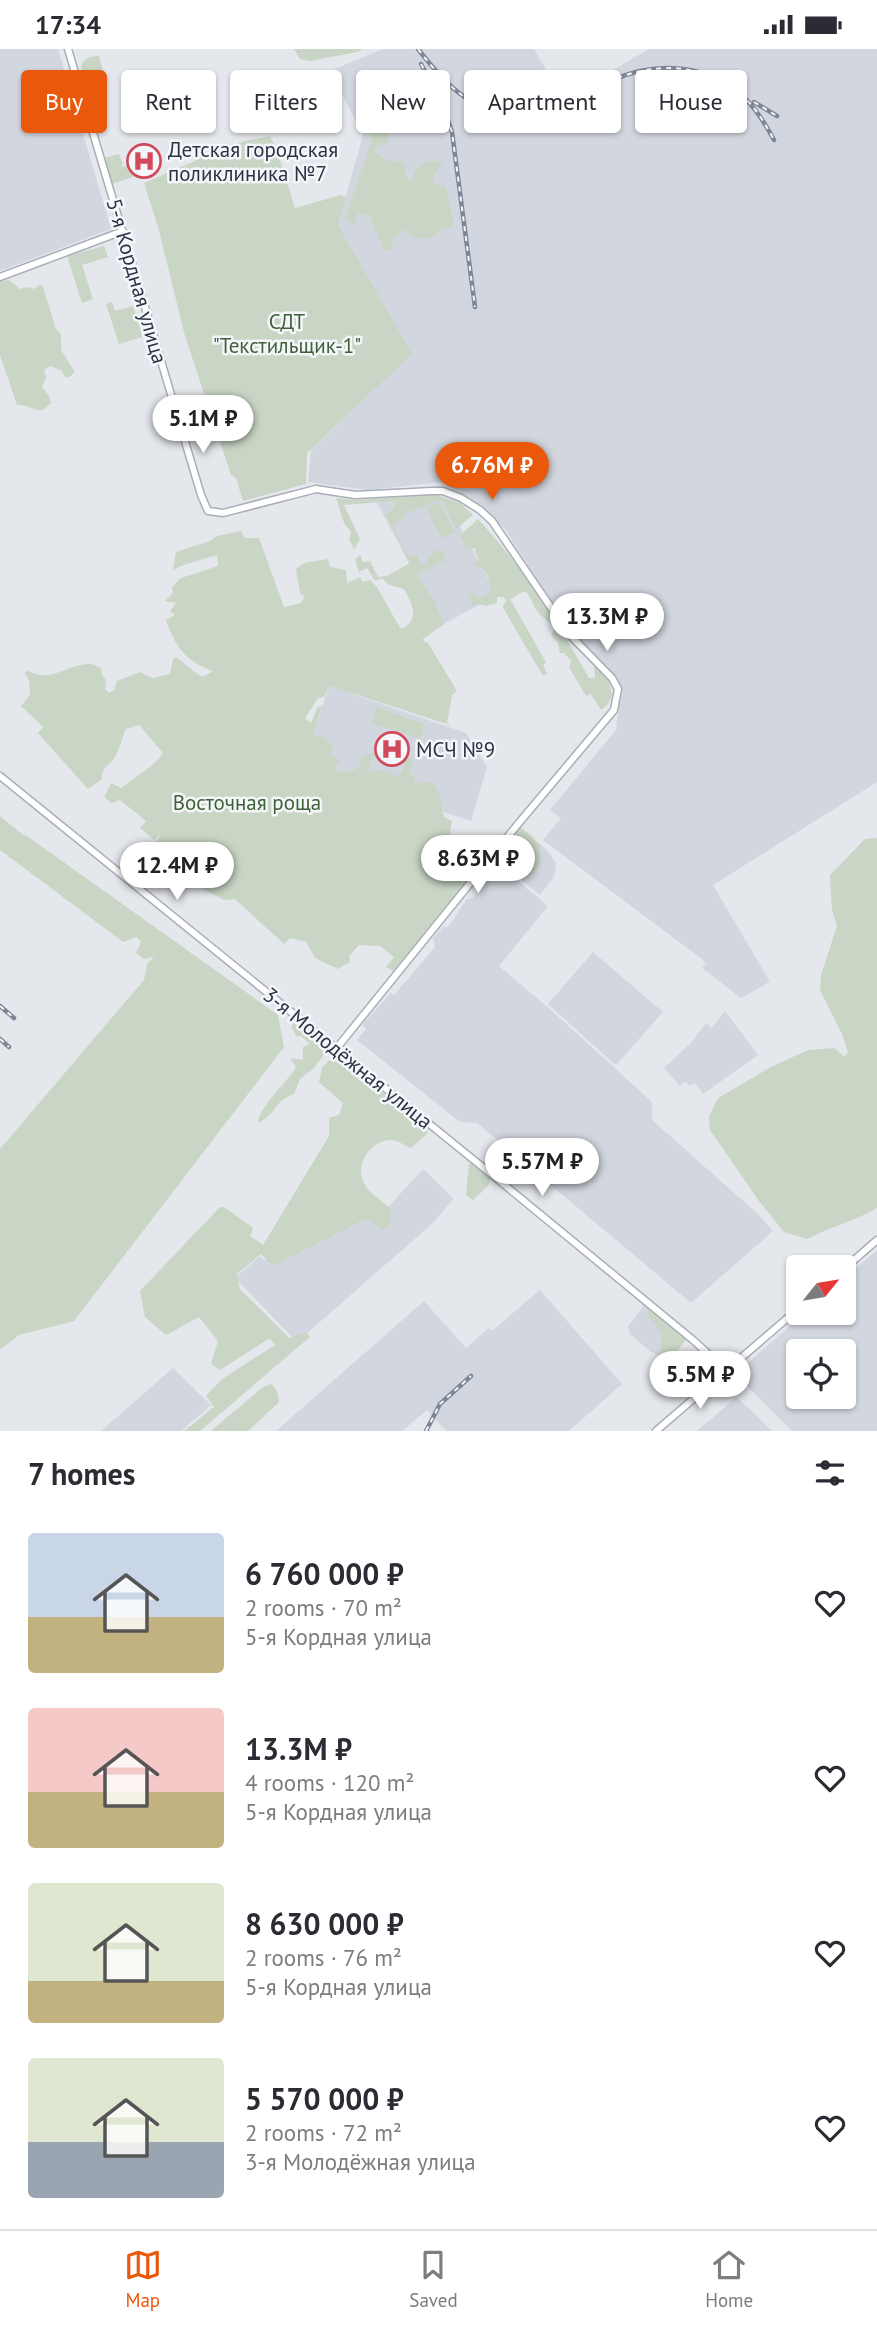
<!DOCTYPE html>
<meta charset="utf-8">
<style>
body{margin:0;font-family:"PT Sans",sans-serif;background:#f7f7f7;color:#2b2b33;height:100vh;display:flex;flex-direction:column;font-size:26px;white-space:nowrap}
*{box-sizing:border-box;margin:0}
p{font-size:23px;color:#7c7c81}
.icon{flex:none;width:38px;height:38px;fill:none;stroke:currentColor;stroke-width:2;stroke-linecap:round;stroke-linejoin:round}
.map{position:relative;height:1382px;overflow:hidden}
.sheet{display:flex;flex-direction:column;background:#fff;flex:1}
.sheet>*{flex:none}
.top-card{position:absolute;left:21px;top:21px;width:836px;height:63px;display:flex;gap:14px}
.needle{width:46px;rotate:60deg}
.tools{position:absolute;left:786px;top:1206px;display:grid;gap:14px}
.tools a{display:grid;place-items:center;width:70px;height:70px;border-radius:7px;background:#fff;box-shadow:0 2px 5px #0004;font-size:35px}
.price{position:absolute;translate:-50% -60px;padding:0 16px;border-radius:24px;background:#fff;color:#222;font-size:23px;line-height:46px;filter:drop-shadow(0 2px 4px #0008)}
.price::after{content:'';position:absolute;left:50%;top:42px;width:21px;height:16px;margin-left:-10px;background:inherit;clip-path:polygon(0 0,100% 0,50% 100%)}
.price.on{background:#ea580c;color:#fff}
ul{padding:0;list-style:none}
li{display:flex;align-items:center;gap:21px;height:175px;padding:0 28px}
li span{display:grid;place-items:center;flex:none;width:196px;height:140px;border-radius:7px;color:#555}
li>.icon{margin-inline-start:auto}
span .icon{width:84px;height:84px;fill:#fffc;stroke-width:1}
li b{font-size:30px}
h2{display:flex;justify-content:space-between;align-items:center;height:84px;padding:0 28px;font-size:30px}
.pill{padding:0 24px;border-radius:7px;background:#fff;box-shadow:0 2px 5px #0004;font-size:24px;line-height:63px}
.pill.on{background:#ea580c;color:#fff}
.status{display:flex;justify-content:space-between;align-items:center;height:49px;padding:0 35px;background:#fff;direction:ltr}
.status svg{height:19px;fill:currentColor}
.tabs{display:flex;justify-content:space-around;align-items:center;height:98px;border-top:2px solid #e1e1e2;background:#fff;font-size:19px;color:#7c7c81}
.tabs a{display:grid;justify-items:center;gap:4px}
.tabs .on{color:#ea580c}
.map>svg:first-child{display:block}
.built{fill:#d2d6de;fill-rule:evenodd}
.green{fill:#c9d6c5}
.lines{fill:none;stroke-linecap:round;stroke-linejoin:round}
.secondary-casing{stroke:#a9aeb7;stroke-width:9}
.secondary{stroke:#fff;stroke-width:6}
.rail-casing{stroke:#7d8696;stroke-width:4.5}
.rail{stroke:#f4f6f9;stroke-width:2;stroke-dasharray:5;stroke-linecap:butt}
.labels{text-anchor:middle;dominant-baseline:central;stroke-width:5;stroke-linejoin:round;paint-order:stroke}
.poi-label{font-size:21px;fill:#2b3445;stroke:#f4f6f9;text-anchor:start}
.street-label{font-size:21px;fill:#2b3445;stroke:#f4f6f9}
.park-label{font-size:21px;fill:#3f6138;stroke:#f4f6f9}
</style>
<div class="status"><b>17:34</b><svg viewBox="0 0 49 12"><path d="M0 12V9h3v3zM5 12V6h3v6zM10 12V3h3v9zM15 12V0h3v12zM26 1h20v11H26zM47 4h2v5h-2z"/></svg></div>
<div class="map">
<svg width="877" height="1382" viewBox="0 0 877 1382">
<rect width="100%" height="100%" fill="#e4e7ec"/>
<path class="built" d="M0 0H58L111 180 0 222Z
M383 0H534L563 50 649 0H877V733L713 836 770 933 741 949 702 919 706 914 702 910 543 791 561 769 550 761 616 681 621 640 616 629 568 578 505 480 475 453 441 433 368 441 308 433 311 401 411 305 338 176 363 86 330 22Z
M445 450 497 546 442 576 376 452Z
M329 637 466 684 487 718 471 772 302 717Z
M520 778 549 803 556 815 554 828 540 846 500 814 492 811Z
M499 816 548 857 499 917 552 962 652 1053V1071L759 1166 773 1182 691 1254 477 1074 460 1073 357 991 366 980 362 976 391 944 394 946 435 898 433 889 443 878H448L467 850 473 849Z
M593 903 663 963 617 1015H614L548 955Z
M725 962 758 1006 703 1045 695 1034 690 1037 685 1032 680 1037 664 1019 691 994 706 974 712 979Z
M423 1120 453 1149 451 1153 433 1174 297 1293 235 1229 260 1207 264 1211 288 1203 368 1170 367 1167 389 1157Z
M877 1201V1382H792L735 1325 805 1264H844V1230ZM798 1302H844V1348H798Z
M540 1241 622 1335 569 1382H446L427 1361 402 1382H276L424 1252 466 1299 489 1279 492 1282Z
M642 1255 650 1261 647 1265 664 1285 660 1299 700 1334H706L693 1346 694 1339 691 1333 676 1321 674 1327 668 1324 659 1333 654 1328 656 1325 652 1321 664 1309 651 1303 630 1285 628 1277 643 1258Z
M173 1319 211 1356 181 1382H101Z
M737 1348 772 1382H697Z"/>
<path class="green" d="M294 0H363L357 3 310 12 300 10Z
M99 7 105 28 103 36 96 39 88 36 81 17C85 9 90 7 99 7Z
M423 48 425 53 390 73 387 94 377 97 374 103 389 112 404 113 405 125 411 134C417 113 422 112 444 112L432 129 435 135 446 137 454 177 441 181 431 189H412L403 180 393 192 392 201H384L369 166 358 164 353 177 345 170 372 90 369 76 372 72 377 74Z
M270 87 277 101 295 159 341 146 346 148 338 176 412 305 307 404 306 435 243 452 236 429 231 426 185 287 158 178 144 134 195 112 204 106 245 92Z
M119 105 123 116H120L124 118 136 113 139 126 112 135 104 109Z
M104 197 108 208 82 216 93 250 82 254 67 207Z
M9 231 20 240 27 238 34 240 40 235 43 238 56 280 61 285V301L75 323 69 328H65L61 321 50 317 44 321 46 328 42 338 49 347 51 354 43 361C33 362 27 355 17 356L0 306V233Z
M112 253 115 262 133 257 143 288 119 295 106 255Z
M437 446 460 454 473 466 456 480 442 452H433L432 455 406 464 404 469 392 476 408 507 417 506 420 515H427V509L437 501 444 502 445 511 417 525 433 550 444 575 422 591 428 594 457 642 452 646 447 674 450 676 329 637 324 648 318 649 305 669 311 674 317 659 322 656 313 687 324 688 333 697 330 706 336 708 340 714 334 717 337 723 352 722 363 716 359 713 363 707 376 703 368 721 372 724 378 721 397 727 402 723 405 715 398 712 403 706 414 711 409 725 415 727 414 732 421 735 433 732 438 741 444 768 452 772 450 783 455 791 444 795 440 799 450 819 470 829 393 922 386 918 394 908 380 897 359 896 349 907 350 913 338 920 315 909 306 893 290 889 284 895 235 850 224 851 199 838 201 833 199 831 195 834 152 799 161 785 154 791 140 779 146 772 120 751 112 754 104 748 111 734 121 739 155 714 163 704 139 676 126 680C122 689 119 702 114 710 108 717 101 719 102 730L88 740 38 684 43 678 21 657 30 646 29 632 25 624 27 621C50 636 68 614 90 615 94 615 97 618 101 619L102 626 106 631 105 640 109 644 114 641 117 632 140 623 153 629 170 625 173 610 176 608 200 627H205L213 622C187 613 175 598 166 571L175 566 170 562 176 554 165 552 173 544 172 538 181 529 218 517 217 506 180 517 173 522 176 503 210 492 217 487 241 482 245 489H259L284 558 301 554 305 547 300 545 296 520 304 514 328 510 330 518 346 521 347 534 360 528 363 533 370 531 377 538 400 579H404C420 567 412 555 404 540L389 536 382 529 375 532 367 519 359 523 355 511 360 506 363 513 370 512 378 528 387 527 410 514 386 467 395 458 394 452 344 456 360 490 354 501 349 490 351 483 344 474 336 449 354 451Z
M439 453 455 483 442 490 426 460Z
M478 470C522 517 557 573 589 629H595L594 616 609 632 612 646 608 655 601 661 591 645 586 647 569 618 571 612 564 604H560L558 594 551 586 555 579C550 571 542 569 537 562 532 555 532 547 524 542L510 550 546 613 543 616 547 625 543 627 505 562 503 558 506 552 504 548H497V554L486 557 478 555 473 557 468 547 474 543 480 549 489 545 492 540 487 533 489 529 483 520 474 515 479 511 475 503 476 500 466 498 460 487Z
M377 658 424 675 420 690 372 674Z
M0 767 23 786 27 787 278 966 284 998 74 1272 19 1286 0 1301V1100L144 931 147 915 154 908 143 910 136 904 141 893 137 888 123 893 0 801Z
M519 778C541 790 549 809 529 828 517 826 502 812 499 800Z
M877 789V1159C855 1172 830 1178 807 1190L784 1183 759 1152 710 1081 709 1067 718 1049 769 1019 808 1001 835 999 844 1008 848 1003 842 985 820 941 821 926 837 877 832 861 830 826 865 790Z
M294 974C305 983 323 988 326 1003L314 1019 300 1030 294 1045C274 1051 275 1068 258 1074 259 1057 288 1033 296 1018L290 1009 303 1011V998L310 995 301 987H296L291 977Z
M335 1006 427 1079 428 1084 411 1099C404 1096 398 1091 390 1091 370 1092 356 1114 363 1132 367 1143 382 1152 391 1160L389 1177 383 1181 366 1170 273 1217 261 1205 237 1225 240 1240 289 1289 306 1283 310 1288 200 1382H184L214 1358 206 1347 222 1330 275 1296 270 1289 220 1321 211 1315 218 1292 199 1268 166 1286 145 1268 140 1242 220 1158H224L253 1179 250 1187 263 1196 329 1087V1069L339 1066 343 1054 319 1033 322 1018Z
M469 1115H473L491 1130 488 1137 473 1151 466 1146Z
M650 1261 686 1291 673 1307 670 1308 660 1299 662 1291 660 1289 663 1285 647 1265V1262Z
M272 1335 277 1342 279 1353 248 1382H211L263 1338Z"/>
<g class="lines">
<g class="secondary-casing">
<path id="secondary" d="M68 0 201 446 208 462 223 464 316 440 355 446 432 442H443L461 449 480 461 492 472 569 585 612 629 618 640 614 661 518 775 336 1000
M0 228 123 182
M0 727 501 1133 693 1291 727 1322
M844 1220 877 1191
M656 1382 798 1260"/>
</g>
<use href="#secondary" class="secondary"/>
<g class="rail-casing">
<path id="rail" d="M418 0C440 28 464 57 501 63 542 70 577 46 613 31 654 13 704 14 739 44 754 56 765 74 774 91
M421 15 440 49 452 83 475 258
M754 53 777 67
M0 957 14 969
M0 990 9 998
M426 1382 440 1355 471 1327"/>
</g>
<use href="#rail" class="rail"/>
</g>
<defs>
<g id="hospital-ring" transform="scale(1.75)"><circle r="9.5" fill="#f4f6f9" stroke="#d1495b" stroke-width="1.5"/><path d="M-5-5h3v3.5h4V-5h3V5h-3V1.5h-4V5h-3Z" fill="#d1495b"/></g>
</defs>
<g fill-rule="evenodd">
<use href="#hospital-ring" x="144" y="112"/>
<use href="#hospital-ring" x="392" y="700"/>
</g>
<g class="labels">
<g class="poi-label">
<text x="168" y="100">Детская городская<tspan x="168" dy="24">поликлиника №7</tspan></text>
<text x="416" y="700">МСЧ №9</text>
</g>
<g class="street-label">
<text transform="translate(137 232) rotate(74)">5-я Кордная улица</text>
<text transform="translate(348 1009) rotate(39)">3-я Молодёжная улица</text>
</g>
<g class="park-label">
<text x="287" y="272">СДТ<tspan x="287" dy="24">"Текстильщик-1"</tspan></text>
<text x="247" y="753">Восточная роща</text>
</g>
</g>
</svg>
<div class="tools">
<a><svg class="needle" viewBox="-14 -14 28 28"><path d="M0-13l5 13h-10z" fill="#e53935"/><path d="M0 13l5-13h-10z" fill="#7c7c81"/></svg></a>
<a><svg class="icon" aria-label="locate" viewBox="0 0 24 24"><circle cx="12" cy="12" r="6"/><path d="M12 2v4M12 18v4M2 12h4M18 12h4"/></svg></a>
</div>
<b class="price" style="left:203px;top:406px">5.1M ₽</b>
<b class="price on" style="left:492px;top:453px">6.76M ₽</b>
<b class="price" style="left:607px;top:604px">13.3M ₽</b>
<b class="price" style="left:478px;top:846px">8.63M ₽</b>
<b class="price" style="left:177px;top:853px">12.4M ₽</b>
<b class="price" style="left:542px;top:1149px">5.57M ₽</b>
<b class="price" style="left:700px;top:1362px">5.5M ₽</b>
<div class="top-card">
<a class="pill on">Buy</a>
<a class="pill">Rent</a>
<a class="pill">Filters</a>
<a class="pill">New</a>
<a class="pill">Apartment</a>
<a class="pill">House</a>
</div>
</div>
<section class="sheet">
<h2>7 homes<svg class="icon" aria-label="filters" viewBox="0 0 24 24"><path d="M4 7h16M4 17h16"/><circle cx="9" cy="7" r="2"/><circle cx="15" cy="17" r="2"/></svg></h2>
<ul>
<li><span style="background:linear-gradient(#c9d6e8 60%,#c2b280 0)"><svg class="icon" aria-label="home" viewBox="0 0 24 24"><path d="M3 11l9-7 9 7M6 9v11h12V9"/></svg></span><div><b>6 760 000 ₽</b><p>2 rooms · 70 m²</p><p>5-я Кордная улица</p></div><svg class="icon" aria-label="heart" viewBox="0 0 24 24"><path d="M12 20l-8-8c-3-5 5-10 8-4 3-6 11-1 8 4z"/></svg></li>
<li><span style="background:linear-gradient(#f6c9c9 60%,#c2b280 0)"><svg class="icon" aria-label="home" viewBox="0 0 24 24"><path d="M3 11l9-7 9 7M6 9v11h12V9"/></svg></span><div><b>13.3M ₽</b><p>4 rooms · 120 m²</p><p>5-я Кордная улица</p></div><svg class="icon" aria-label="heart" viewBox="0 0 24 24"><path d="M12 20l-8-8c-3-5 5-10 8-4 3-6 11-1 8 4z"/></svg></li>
<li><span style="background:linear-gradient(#dfe7d0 70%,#c2b280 0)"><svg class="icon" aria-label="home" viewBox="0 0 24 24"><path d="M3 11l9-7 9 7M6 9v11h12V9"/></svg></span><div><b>8 630 000 ₽</b><p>2 rooms · 76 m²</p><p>5-я Кордная улица</p></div><svg class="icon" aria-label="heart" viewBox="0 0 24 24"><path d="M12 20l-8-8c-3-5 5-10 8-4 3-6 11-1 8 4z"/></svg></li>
<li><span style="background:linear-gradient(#dfe7d0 60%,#9aa5b1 0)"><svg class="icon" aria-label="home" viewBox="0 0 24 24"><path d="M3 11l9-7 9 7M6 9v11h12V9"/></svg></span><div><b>5 570 000 ₽</b><p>2 rooms · 72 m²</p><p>3-я Молодёжная улица</p></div><svg class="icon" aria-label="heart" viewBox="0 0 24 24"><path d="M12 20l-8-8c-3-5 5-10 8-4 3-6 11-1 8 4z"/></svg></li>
</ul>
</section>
<nav class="tabs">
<a class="on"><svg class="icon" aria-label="map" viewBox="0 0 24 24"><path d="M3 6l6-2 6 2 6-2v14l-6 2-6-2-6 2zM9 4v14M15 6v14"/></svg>Map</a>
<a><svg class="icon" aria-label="saved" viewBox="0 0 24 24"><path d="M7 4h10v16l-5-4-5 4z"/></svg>Saved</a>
<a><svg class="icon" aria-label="home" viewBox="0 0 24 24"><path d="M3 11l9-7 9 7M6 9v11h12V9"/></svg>Home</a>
</nav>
